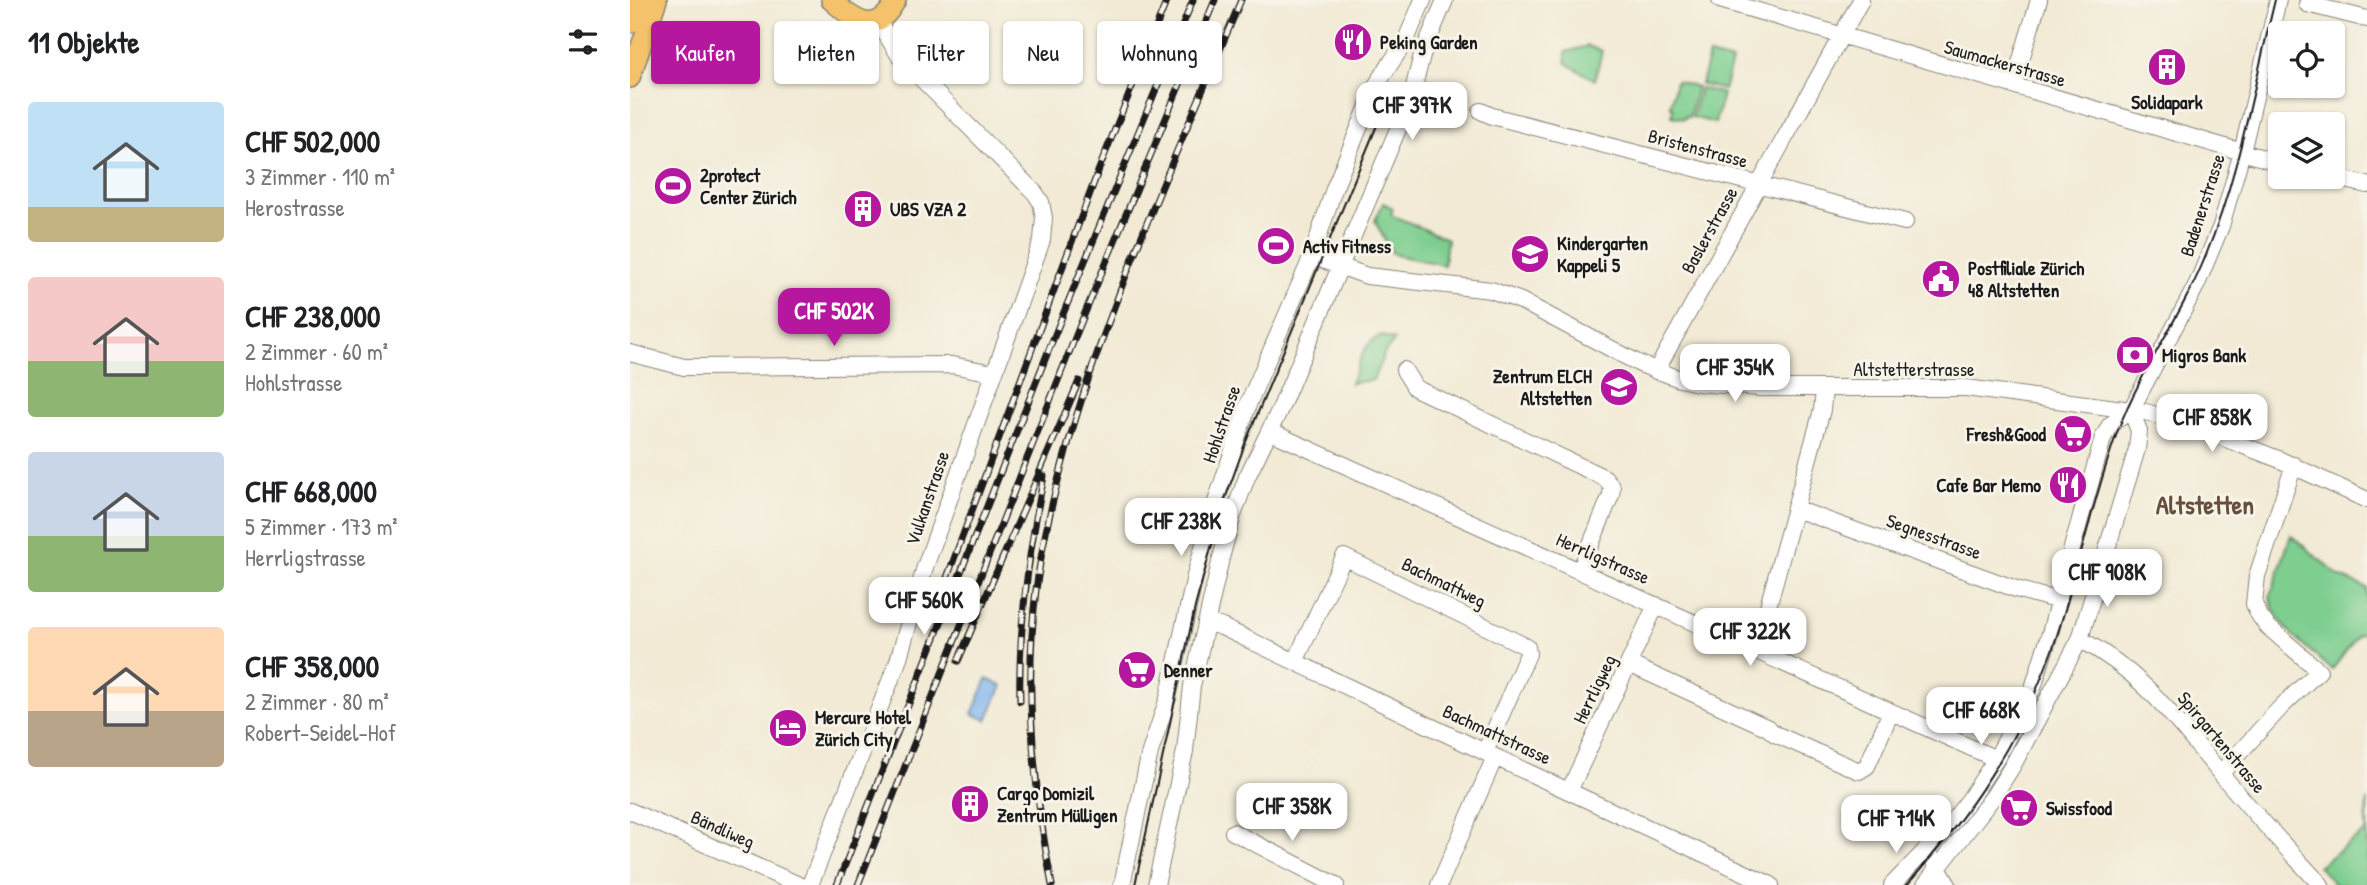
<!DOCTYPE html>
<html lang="de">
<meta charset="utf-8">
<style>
body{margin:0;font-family:"Patrick Hand",sans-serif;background:#f2f2f2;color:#202124;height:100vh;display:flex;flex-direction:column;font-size:26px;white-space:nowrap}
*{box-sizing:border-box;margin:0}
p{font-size:23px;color:#757577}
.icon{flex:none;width:38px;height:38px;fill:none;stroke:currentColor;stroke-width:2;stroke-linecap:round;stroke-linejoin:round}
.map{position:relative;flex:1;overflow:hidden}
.sheet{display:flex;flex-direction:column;background:#fff;width:630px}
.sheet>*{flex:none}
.banner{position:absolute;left:21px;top:21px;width:665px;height:63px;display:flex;gap:14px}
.controls{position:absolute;left:1638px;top:21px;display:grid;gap:14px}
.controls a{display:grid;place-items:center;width:77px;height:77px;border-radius:7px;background:#fff;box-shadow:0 2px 5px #0004;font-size:35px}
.price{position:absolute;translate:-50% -60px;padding:0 16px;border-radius:14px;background:#fff;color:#222;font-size:23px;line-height:46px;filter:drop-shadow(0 2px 4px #0008)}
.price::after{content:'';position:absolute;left:50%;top:42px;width:21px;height:16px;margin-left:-10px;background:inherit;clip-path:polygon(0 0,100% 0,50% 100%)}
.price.selected{background:#b5179e;color:#fff}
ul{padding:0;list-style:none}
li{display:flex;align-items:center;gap:21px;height:175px;padding:0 28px}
li span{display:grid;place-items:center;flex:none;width:196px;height:140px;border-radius:7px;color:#555}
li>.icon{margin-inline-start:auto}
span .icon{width:84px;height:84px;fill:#fffc;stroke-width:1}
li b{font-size:30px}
h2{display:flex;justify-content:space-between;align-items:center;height:84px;padding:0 28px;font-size:30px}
.pill{padding:0 24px;border-radius:7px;background:#fff;box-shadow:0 2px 5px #0004;font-size:24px;line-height:63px}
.pill.selected{background:#b5179e;color:#fff}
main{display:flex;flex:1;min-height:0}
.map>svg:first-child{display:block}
.green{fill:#7dce8f;stroke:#4c7556;stroke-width:2}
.water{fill:#7eb4ed;stroke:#4d6884;stroke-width:2}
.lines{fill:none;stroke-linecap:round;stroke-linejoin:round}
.minor-casing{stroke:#878378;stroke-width:18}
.major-casing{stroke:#878378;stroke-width:22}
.highway-casing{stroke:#878378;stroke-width:25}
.minor{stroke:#fff;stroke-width:16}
.major{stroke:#f3c26a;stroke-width:19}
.highway{stroke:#f3c26a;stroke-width:23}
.tram{stroke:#1c1c1c;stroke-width:2}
.rail-casing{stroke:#1c1c1c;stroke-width:7}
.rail{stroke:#f7f3e8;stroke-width:4.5;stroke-dasharray:13;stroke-linecap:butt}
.labels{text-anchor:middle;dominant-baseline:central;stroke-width:6;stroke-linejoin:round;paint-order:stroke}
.poi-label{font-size:19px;font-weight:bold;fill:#1c1c1c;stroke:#f7f3e8;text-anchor:start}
.street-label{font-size:19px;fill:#1c1c1c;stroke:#f7f3e8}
.district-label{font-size:26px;font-weight:bold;fill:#66503d;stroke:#f7f3e8}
</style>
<main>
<section class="sheet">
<h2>11 Objekte<svg class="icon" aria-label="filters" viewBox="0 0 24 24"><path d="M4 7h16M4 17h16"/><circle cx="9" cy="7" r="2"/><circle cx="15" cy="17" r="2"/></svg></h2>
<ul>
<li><span style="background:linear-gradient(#bfe0f5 75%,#c2b280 0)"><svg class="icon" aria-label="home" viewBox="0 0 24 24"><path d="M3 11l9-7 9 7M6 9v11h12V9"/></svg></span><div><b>CHF 502,000</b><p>3 Zimmer · 110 m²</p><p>Herostrasse</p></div></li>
<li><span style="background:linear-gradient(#f6c9c9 60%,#8fb573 0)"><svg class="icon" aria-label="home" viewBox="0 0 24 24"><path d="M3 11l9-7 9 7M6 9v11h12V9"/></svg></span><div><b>CHF 238,000</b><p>2 Zimmer · 60 m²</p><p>Hohlstrasse</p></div></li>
<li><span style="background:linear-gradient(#c9d6e8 60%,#8fb573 0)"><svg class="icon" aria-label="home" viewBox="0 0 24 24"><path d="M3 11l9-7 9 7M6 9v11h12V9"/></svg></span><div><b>CHF 668,000</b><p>5 Zimmer · 173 m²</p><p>Herrligstrasse</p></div></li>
<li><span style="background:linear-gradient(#ffd9b3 60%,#b9a48a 0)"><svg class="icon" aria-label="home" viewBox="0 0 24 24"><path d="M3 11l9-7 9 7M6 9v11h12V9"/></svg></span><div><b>CHF 358,000</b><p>2 Zimmer · 80 m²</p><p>Robert-Seidel-Hof</p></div></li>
</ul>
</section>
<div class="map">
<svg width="1737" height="885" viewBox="0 0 1737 885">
<rect width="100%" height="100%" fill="#f7f3e8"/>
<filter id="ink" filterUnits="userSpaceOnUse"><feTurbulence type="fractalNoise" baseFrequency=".0143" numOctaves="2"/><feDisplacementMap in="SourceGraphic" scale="14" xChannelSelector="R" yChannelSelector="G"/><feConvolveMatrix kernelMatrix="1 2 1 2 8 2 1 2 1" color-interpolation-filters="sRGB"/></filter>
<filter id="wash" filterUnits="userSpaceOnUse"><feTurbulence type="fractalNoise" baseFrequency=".00686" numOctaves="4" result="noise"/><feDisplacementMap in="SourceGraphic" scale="28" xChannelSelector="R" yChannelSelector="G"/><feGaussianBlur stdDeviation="1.57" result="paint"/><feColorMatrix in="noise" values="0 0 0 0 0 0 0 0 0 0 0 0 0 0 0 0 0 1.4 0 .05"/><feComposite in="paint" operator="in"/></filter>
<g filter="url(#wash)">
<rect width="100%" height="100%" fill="#f2ead5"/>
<path class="green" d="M957 46 972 51 965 80 936 63V52Z
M1079 55 1102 61 1094 90 1071 84Z
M1046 81 1067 87 1059 117 1055 116 1054 119 1042 116 1043 108 1040 106Z
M1070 88 1093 94 1085 123 1062 117Z
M753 203 763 208 761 215 817 239 814 265 766 255 761 252 745 221Z
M752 336 765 340 755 352 743 380 721 383C728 367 733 340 752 336Z
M1661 535 1709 576 1737 588V633L1728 635 1702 670C1683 652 1643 625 1640 597Z
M1737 800V885H1705L1688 866 1736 831Z"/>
<path class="water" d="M357 679 372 686 357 720 342 714Z"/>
</g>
<g filter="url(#ink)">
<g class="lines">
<g class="minor-casing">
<path id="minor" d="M1090 0 1650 163
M1677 4 1737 19
M1383 86 1409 0
M851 111 862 116 1275 222
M1703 177 1737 185
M682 256 737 276 861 290 891 301 1010 364 1050 379 1068 383 1130 388H1336L1516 412 1565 427 1648 459 1737 500
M0 353 54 367H65L322 365 363 373
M774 370 785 388 975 478 982 487 981 495 950 571
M1026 371 1231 0
M639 431 1366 759
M1166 509 1386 589 1429 601
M576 622 592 627 865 757 1141 885
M1450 639C1516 675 1544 718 1591 774 1623 812 1657 849 1691 885
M1126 650 1192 410 1194 389
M665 662 714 557 897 647 898 654 855 752
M999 664 1138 728 1145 734 1229 771 1237 766 1260 714
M1591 773 1651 707 1689 671 1637 626 1629 615 1624 604 1627 576 1664 465
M939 791 1026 605
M0 811 169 885
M603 832 706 885
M1303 860 1318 885
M180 885 268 661 295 567 412 240 414 218 411 202 405 193 270 57 248 21
M492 885 520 752 538 698 565 576 584 508 619 402 682 256 704 189 747 84 776 40 793 0
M526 885 555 751 562 686 591 558 602 518 617 477 651 407 781 98 792 55 815 0
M809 885 865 757
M1262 885 1318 827 1339 800 1366 759 1403 688 1421 630 1442 548 1473 438 1480 425 1501 410 1567 284 1591 226 1612 152 1648 0
M1295 885 1363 797 1383 765 1450 639 1507 449 1509 431 1501 410"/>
</g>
<g class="major-casing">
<path id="major" d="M201 0C226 22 247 37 266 0
M0 78 27 0"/>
</g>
<g class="highway-casing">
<path id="highway" d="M0 21 7 0"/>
</g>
<use href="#minor" class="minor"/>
<use href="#major" class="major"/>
<use href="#highway" class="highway"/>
<path class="tram" d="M505 885 565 607 592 507 615 444 757 101
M1277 885C1339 815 1389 742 1421 653 1447 580 1461 503 1488 430 1511 369 1552 316 1576 255 1609 174 1624 85 1645 0"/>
<g class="rail-casing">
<path id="rail" d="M308 602 469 169 537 0
M328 661 449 381
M390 701C388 625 399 550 414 476
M207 885 431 319 563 0
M228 885 450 325 585 0
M422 885C403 787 394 689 406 590 415 521 434 455 455 389 499 256 557 129 611 0"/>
</g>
<use href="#rail" class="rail"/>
</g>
</g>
<defs>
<g id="restaurant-disc" transform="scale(2.0125)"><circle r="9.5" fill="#b5179e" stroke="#f7f3e8"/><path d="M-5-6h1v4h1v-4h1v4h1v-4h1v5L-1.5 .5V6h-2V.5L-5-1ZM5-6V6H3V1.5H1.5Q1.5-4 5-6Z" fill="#fff"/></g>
<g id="building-disc" transform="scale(2.0125)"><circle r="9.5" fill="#b5179e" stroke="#f7f3e8"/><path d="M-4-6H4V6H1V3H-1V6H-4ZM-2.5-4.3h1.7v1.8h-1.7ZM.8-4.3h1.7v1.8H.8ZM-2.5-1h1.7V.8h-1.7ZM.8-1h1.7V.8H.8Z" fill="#fff"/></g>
<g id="stadium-disc" transform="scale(2.0125)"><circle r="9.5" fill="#b5179e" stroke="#f7f3e8"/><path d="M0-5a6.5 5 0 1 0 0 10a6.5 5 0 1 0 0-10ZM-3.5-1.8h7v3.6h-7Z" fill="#fff"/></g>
<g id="school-disc" transform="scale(2.0125)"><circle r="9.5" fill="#b5179e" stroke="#f7f3e8"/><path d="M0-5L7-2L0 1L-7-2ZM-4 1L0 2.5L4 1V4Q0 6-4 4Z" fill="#fff"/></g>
<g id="civic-disc" transform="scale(2.0125)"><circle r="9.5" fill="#b5179e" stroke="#f7f3e8"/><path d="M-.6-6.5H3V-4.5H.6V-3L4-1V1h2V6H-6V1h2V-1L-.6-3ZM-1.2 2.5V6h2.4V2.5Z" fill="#fff"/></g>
<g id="bank-disc" transform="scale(2.0125)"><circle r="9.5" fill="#b5179e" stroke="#f7f3e8"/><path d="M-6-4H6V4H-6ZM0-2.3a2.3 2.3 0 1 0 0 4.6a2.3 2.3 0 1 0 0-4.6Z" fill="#fff"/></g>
<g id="supermarket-disc" transform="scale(2.0125)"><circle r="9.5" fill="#b5179e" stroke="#f7f3e8"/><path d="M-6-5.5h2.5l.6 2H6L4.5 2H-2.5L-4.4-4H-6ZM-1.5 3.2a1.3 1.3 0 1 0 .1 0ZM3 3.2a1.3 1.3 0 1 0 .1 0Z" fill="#fff"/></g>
<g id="hotel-disc" transform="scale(2.0125)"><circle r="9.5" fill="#b5179e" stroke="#f7f3e8"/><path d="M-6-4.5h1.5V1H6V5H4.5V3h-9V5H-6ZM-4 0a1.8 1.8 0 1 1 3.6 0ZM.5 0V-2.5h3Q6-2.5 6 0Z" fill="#fff"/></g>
</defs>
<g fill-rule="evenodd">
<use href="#restaurant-disc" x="723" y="42"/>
<use href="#building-disc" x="1537" y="67"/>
<use href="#stadium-disc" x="43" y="186"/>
<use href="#building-disc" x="233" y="209"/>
<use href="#stadium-disc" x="646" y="246"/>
<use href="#school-disc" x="900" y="254"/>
<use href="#civic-disc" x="1311" y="279"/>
<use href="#bank-disc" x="1505" y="355"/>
<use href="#school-disc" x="989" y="387"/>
<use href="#supermarket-disc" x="1443" y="434"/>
<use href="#restaurant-disc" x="1438" y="485"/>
<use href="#supermarket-disc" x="507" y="670"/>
<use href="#hotel-disc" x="158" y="728"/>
<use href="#building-disc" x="340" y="804"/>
<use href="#supermarket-disc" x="1389" y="808"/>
</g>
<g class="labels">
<g class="poi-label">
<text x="750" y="42">Peking Garden</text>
<text x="1537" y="102" text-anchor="middle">Solidapark</text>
<text x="70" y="175">2protect<tspan x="70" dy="22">Center Zürich</tspan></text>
<text x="260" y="209">UBS VZA 2</text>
<text x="927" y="243">Kindergarten<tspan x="927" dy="22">Kappeli 5</tspan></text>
<text x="673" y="246">Activ Fitness</text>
<text x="1338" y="268">Postfiliale Zürich<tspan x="1338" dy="22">48 Altstetten</tspan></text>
<text x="1532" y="355">Migros Bank</text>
<text x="962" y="376" text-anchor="end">Zentrum ELCH<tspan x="962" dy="22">Altstetten</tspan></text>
<text x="1416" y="434" text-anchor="end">Fresh&amp;Good</text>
<text x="1411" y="485" text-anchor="end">Cafe Bar Memo</text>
<text x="534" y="670">Denner</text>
<text x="185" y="717">Mercure Hotel<tspan x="185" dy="22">Zürich City</tspan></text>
<text x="367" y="793">Cargo Domizil<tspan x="367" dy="22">Zentrum Mülligen</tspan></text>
<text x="1416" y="808">Swissfood</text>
</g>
<g class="street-label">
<text transform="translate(1375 63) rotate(16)">Saumackerstrasse</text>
<text transform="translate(1068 148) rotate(15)">Bristenstrasse</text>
<text transform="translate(1572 205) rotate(-72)">Badenerstrasse</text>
<text transform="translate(1079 230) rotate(-61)">Baslerstrasse</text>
<text x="1284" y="369">Altstetterstrasse</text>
<text transform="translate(591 424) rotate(-71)">Hohlstrasse</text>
<text transform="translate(297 498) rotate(-71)">Vulkanstrasse</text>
<text transform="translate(1304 536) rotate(20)">Segnesstrasse</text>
<text transform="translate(973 558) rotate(24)">Herrligstrasse</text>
<text transform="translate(814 582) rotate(26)">Bachmattweg</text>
<text transform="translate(964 689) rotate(-64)">Herrligweg</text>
<text transform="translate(867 734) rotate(25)">Bachmattstrasse</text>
<text transform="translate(1592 742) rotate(50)">Spirgartenstrasse</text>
<text transform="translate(93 829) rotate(24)">Bändliweg</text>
</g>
<g class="district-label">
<text x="1575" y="504">Altstetten</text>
</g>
</g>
</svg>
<div class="controls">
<a><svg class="icon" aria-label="locate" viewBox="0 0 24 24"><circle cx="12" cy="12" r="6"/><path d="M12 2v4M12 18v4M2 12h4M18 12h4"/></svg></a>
<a><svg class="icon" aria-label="layers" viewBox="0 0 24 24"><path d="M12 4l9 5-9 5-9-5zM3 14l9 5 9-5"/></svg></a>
</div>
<b class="price" style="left:782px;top:142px">CHF 397K</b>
<b class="price selected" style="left:204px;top:348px">CHF 502K</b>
<b class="price" style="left:1105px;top:404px">CHF 354K</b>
<b class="price" style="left:1582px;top:454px">CHF 858K</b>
<b class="price" style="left:551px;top:558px">CHF 238K</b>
<b class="price" style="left:1477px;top:609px">CHF 908K</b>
<b class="price" style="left:294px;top:637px">CHF 560K</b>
<b class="price" style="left:1120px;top:668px">CHF 322K</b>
<b class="price" style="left:1351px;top:747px">CHF 668K</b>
<b class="price" style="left:662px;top:843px">CHF 358K</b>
<b class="price" style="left:1266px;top:855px">CHF 714K</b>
<div class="banner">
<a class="pill selected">Kaufen</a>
<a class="pill">Mieten</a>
<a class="pill">Filter</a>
<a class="pill">Neu</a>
<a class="pill">Wohnung</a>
</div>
</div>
</main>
